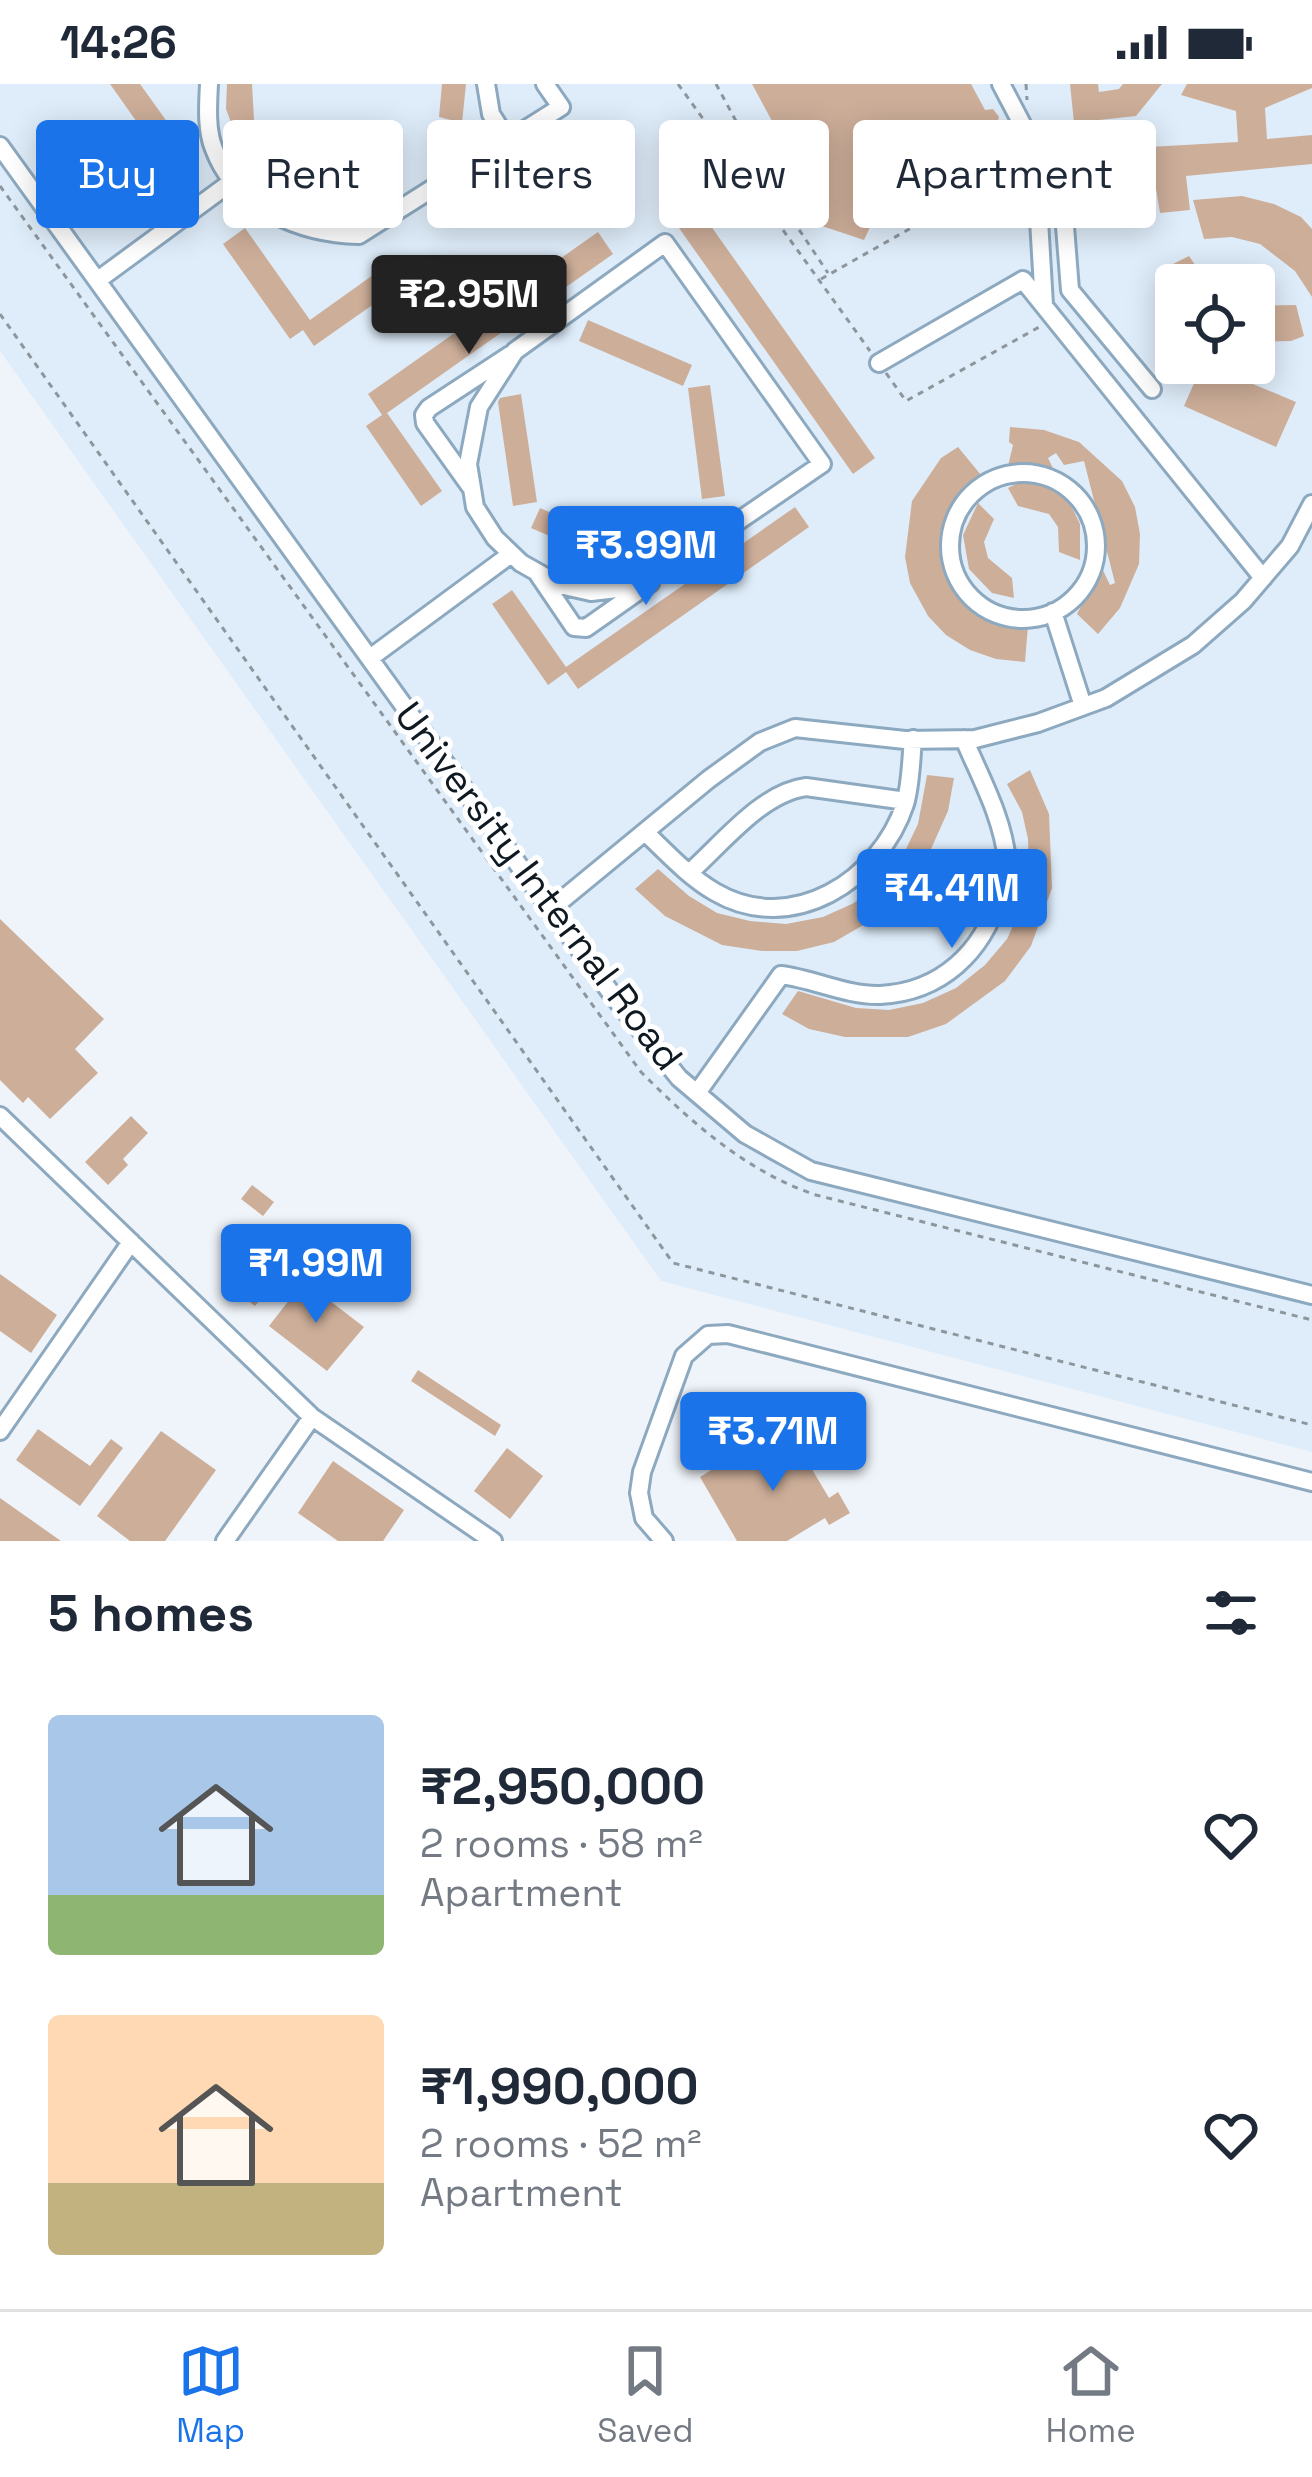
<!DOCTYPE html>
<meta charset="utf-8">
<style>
body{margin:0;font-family:"Space Grotesk",sans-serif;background:#f6f6f7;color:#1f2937;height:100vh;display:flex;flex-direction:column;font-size:45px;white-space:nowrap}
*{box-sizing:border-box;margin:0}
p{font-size:39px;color:#747a83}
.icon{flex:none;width:66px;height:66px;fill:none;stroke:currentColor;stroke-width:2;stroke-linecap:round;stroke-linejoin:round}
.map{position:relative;height:1457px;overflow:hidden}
.sheet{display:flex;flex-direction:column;background:#fff;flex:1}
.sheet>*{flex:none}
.banner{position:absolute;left:36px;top:36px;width:1242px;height:108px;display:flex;gap:24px}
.controls{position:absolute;left:1155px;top:180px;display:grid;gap:24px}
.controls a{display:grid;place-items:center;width:120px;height:120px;border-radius:12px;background:#fff;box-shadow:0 6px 30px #0003;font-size:60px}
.price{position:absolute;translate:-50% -102px;padding:0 27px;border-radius:12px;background:#1a73e8;color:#fff;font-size:39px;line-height:78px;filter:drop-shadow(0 3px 6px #0008)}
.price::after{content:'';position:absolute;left:50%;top:72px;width:36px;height:27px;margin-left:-18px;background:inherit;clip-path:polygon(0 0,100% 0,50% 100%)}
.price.selected{background:#222;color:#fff}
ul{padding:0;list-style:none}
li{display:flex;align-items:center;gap:36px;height:300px;padding:0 48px}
li span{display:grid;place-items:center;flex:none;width:336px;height:240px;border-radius:12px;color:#555}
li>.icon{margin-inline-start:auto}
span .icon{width:144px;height:144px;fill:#fffc;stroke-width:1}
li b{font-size:51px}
h2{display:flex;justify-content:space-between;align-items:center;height:144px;padding:0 48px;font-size:51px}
.tag{padding:0 42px;border-radius:12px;background:#fff;box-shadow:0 6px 30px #0003;font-size:42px;line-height:108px}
.tag.selected{background:#1a73e8;color:#fff}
.status{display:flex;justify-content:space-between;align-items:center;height:84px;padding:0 60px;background:#fff;direction:ltr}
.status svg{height:33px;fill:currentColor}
.menu{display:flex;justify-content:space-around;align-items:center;height:168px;border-top:3px solid #e0e1e3;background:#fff;font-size:33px;color:#747a83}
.menu a{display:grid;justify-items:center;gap:6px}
.menu .selected{color:#1a73e8}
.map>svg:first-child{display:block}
.built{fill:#dfedfa;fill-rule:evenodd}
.building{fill:#cdae99}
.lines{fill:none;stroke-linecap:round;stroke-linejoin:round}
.minor-casing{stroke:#8da9c0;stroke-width:22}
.path{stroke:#8e969d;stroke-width:3;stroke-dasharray:6 6;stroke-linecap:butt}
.minor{stroke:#fff;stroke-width:16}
.labels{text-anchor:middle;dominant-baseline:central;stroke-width:10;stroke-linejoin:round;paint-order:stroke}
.street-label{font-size:39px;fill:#0f1922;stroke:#fff}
</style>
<div class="status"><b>14:26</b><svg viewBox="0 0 49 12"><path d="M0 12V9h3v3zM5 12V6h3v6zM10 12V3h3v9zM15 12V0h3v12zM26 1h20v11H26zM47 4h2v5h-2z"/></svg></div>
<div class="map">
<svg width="1312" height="1457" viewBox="0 0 1312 1457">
<rect width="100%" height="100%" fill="#eff4fa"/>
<path class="built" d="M0 0H1312V1368L661 1197 0 267ZM1176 201H1254V279H1176Z"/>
<path class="building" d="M110 0H140L183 60 163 75Z
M227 0H252L254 36 263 57 300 90 341 103 340 128 287 112 246 78 226 25Z
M442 0H466L462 39 439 33Z
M752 0H971L985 26 993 25 999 33 985 80 978 91 965 93 962 85 868 135 871 141 864 156 807 137 804 130 815 117Z
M1070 0H1098L1099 8 1119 5 1123 0H1162L1136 32 1099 36 1104 84 1079 87Z
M1187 0H1312V4L1265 24 1267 55 1312 51V80L1186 92 1190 126 1160 129 1149 63 1238 58 1236 27 1181 11Z
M562 54 577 73 485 142 471 123Z
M684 104 875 374 853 390 662 120Z
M1242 112 1274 120 1301 133 1312 145V213L1295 187 1260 160 1232 153 1204 155 1193 116Z
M245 144 310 236 394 176 408 196 314 262 303 246 290 255 223 160Z
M598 148 613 170 387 329 442 407 421 422 366 342 382 331 368 310Z
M1189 172 1209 201H1176V214L1157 188Z
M1296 221 1304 252 1291 257 1254 258V222Z
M588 236 692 281 683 302 579 257Z
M1203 279 1296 318 1276 363 1184 322Z
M710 301 725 412 702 415 688 304Z
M521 310 537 418 513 422 498 318 500 314Z
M1010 343 1044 346 1079 358 1122 397 1135 423 1140 450 1139 480 1120 524 1098 550 1077 530 1101 482 1110 501 1115 499 1084 377 1064 381 1056 369 1048 374 1080 440V476L1059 468 1058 443 1049 430 1018 422 1008 404 1048 384 1008 382 1013 361 1009 358Z
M958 363 981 391 959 410 947 431 940 455 944 484 970 522 991 534 1028 541 1025 578 996 575 970 566 946 551 928 532 910 499 905 473 912 417 941 374Z
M978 419 994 435 984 458 988 474 1012 494 1014 514 992 509 969 485 963 451Z
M795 423 809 443 578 605 566 588 548 601 492 520 512 506 566 583Z
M540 424 646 469 641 481 629 486 531 444Z
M1030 686 1049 730 1052 804 1031 862 1005 897 946 940 908 953H845L809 945 782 930 798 907 856 924 889 926 923 919 956 904 985 881 1007 855 1023 820 1029 786 1028 755 1022 728 1007 700Z
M927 691 954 694 948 727 918 794 872 836 834 858 797 867H762L722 861 665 832 635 805 658 785 689 812 717 829 750 837 786 840 823 833 854 819 884 795 905 767 918 740Z
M0 835 104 935 75 965 98 989 50 1035 28 1013 23 1019 0 996Z
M131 1032 148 1049 123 1075 128 1081 108 1101 85 1078Z
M252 1101 274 1118 263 1132 241 1115Z
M281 1140 306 1159 255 1222 240 1210 249 1199 242 1193Z
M0 1190 57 1231 31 1269 0 1247Z
M304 1197 364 1243 327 1287 269 1242Z
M418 1286 501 1341 495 1352 411 1297Z
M38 1345 90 1382 111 1355 123 1364 80 1422 16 1376Z
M795 1345 809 1359 800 1365 829 1414 838 1408 850 1429 829 1441 825 1434 787 1457H737L700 1393 727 1376 732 1385 780 1357 777 1351Z
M161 1347 216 1386 165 1457H130L97 1432Z
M507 1364 543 1392 510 1435 474 1407Z
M333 1377 404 1426 383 1457H338L298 1429Z
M0 1414 61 1457H0Z"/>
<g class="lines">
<g class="minor-casing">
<path id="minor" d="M209 0C208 20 206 46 214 65 236 124 302 150 359 151L561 23 545 0
M486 0 491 30 508 57
M1001 0 1031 57
M0 62 611 909 679 994 745 1050 811 1087 1312 1211
M665 159 822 380 680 477 617 505 591 508 560 501 521 479 495 454 475 423 468 380 479 323 515 267Z
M98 196 234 96
M1044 221 1038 119 1063 117 1070 206 1152 305
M879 279 1023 196 1263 494
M950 462a73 73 0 1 1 146 0a73 73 0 1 1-146 0Z
M470 402 425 339 424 331 429 324 510 271
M538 490 574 543 586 544 650 499
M1053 528 1083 622
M370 574 511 470
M645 748C667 769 689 793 715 808 792 853 880 796 905 720 911 700 911 676 913 655
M689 789C722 760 761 709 806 703L906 717
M551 825 709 695 760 658 795 644 905 656 975 655 1038 639 1106 614 1193 561 1243 517 1290 462 1312 420
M697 1009 781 891C814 895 847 912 880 911 941 908 983 868 999 812 1003 801 1008 789 1007 777 1003 734 981 695 964 655
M0 1032 312 1333 493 1457
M0 1347 131 1158
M225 1457 312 1333
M664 1457 644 1434 639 1409 642 1388 684 1272 708 1251 728 1250 1312 1398"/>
</g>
<path class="path" d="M678 0 870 267
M716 0 776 111 828 189
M1026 0 1027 16
M1033 73 1036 106
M735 75 750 64
M0 102 641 988C692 1039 747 1088 816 1111L1312 1236
M821 195 1033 75
M0 230 673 1179 1312 1341
M886 289 906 317 1041 242"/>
<use href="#minor" class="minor"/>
</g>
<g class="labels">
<g class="street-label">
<text transform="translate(539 802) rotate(53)">University Internal Road</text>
</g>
</g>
</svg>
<div class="controls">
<a><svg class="icon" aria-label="locate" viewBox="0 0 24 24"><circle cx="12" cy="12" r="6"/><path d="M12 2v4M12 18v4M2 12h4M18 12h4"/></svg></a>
</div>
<b class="price selected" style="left:469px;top:273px">₹2.95M</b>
<b class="price" style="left:646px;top:524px">₹3.99M</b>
<b class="price" style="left:952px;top:867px">₹4.41M</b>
<b class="price" style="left:316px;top:1242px">₹1.99M</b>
<b class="price" style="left:773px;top:1410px">₹3.71M</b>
<div class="banner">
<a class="tag selected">Buy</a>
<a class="tag">Rent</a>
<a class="tag">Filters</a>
<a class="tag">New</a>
<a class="tag">Apartment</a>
</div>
</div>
<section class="sheet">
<h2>5 homes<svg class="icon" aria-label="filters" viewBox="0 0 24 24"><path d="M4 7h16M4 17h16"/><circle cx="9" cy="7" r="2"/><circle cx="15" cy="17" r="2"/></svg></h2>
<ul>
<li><span style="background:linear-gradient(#a9c7e8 75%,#8fb573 0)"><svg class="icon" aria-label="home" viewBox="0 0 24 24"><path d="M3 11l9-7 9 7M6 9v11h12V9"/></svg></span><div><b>₹2,950,000</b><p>2 rooms · 58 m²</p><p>Apartment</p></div><svg class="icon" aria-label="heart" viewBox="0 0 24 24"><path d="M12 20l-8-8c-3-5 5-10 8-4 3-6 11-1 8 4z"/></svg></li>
<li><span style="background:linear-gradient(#ffd9b3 70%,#c2b280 0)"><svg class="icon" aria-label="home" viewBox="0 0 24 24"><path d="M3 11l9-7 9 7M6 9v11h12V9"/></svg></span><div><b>₹1,990,000</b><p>2 rooms · 52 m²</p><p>Apartment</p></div><svg class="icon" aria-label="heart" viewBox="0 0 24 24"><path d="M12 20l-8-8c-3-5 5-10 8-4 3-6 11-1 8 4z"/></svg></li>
</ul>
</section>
<nav class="menu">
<a class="selected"><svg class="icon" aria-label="map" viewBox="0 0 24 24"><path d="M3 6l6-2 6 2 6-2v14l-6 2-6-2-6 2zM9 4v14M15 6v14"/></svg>Map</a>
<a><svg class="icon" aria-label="saved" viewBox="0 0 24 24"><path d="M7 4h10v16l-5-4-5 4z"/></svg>Saved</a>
<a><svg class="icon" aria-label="home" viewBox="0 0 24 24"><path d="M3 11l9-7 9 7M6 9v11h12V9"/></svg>Home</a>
</nav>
